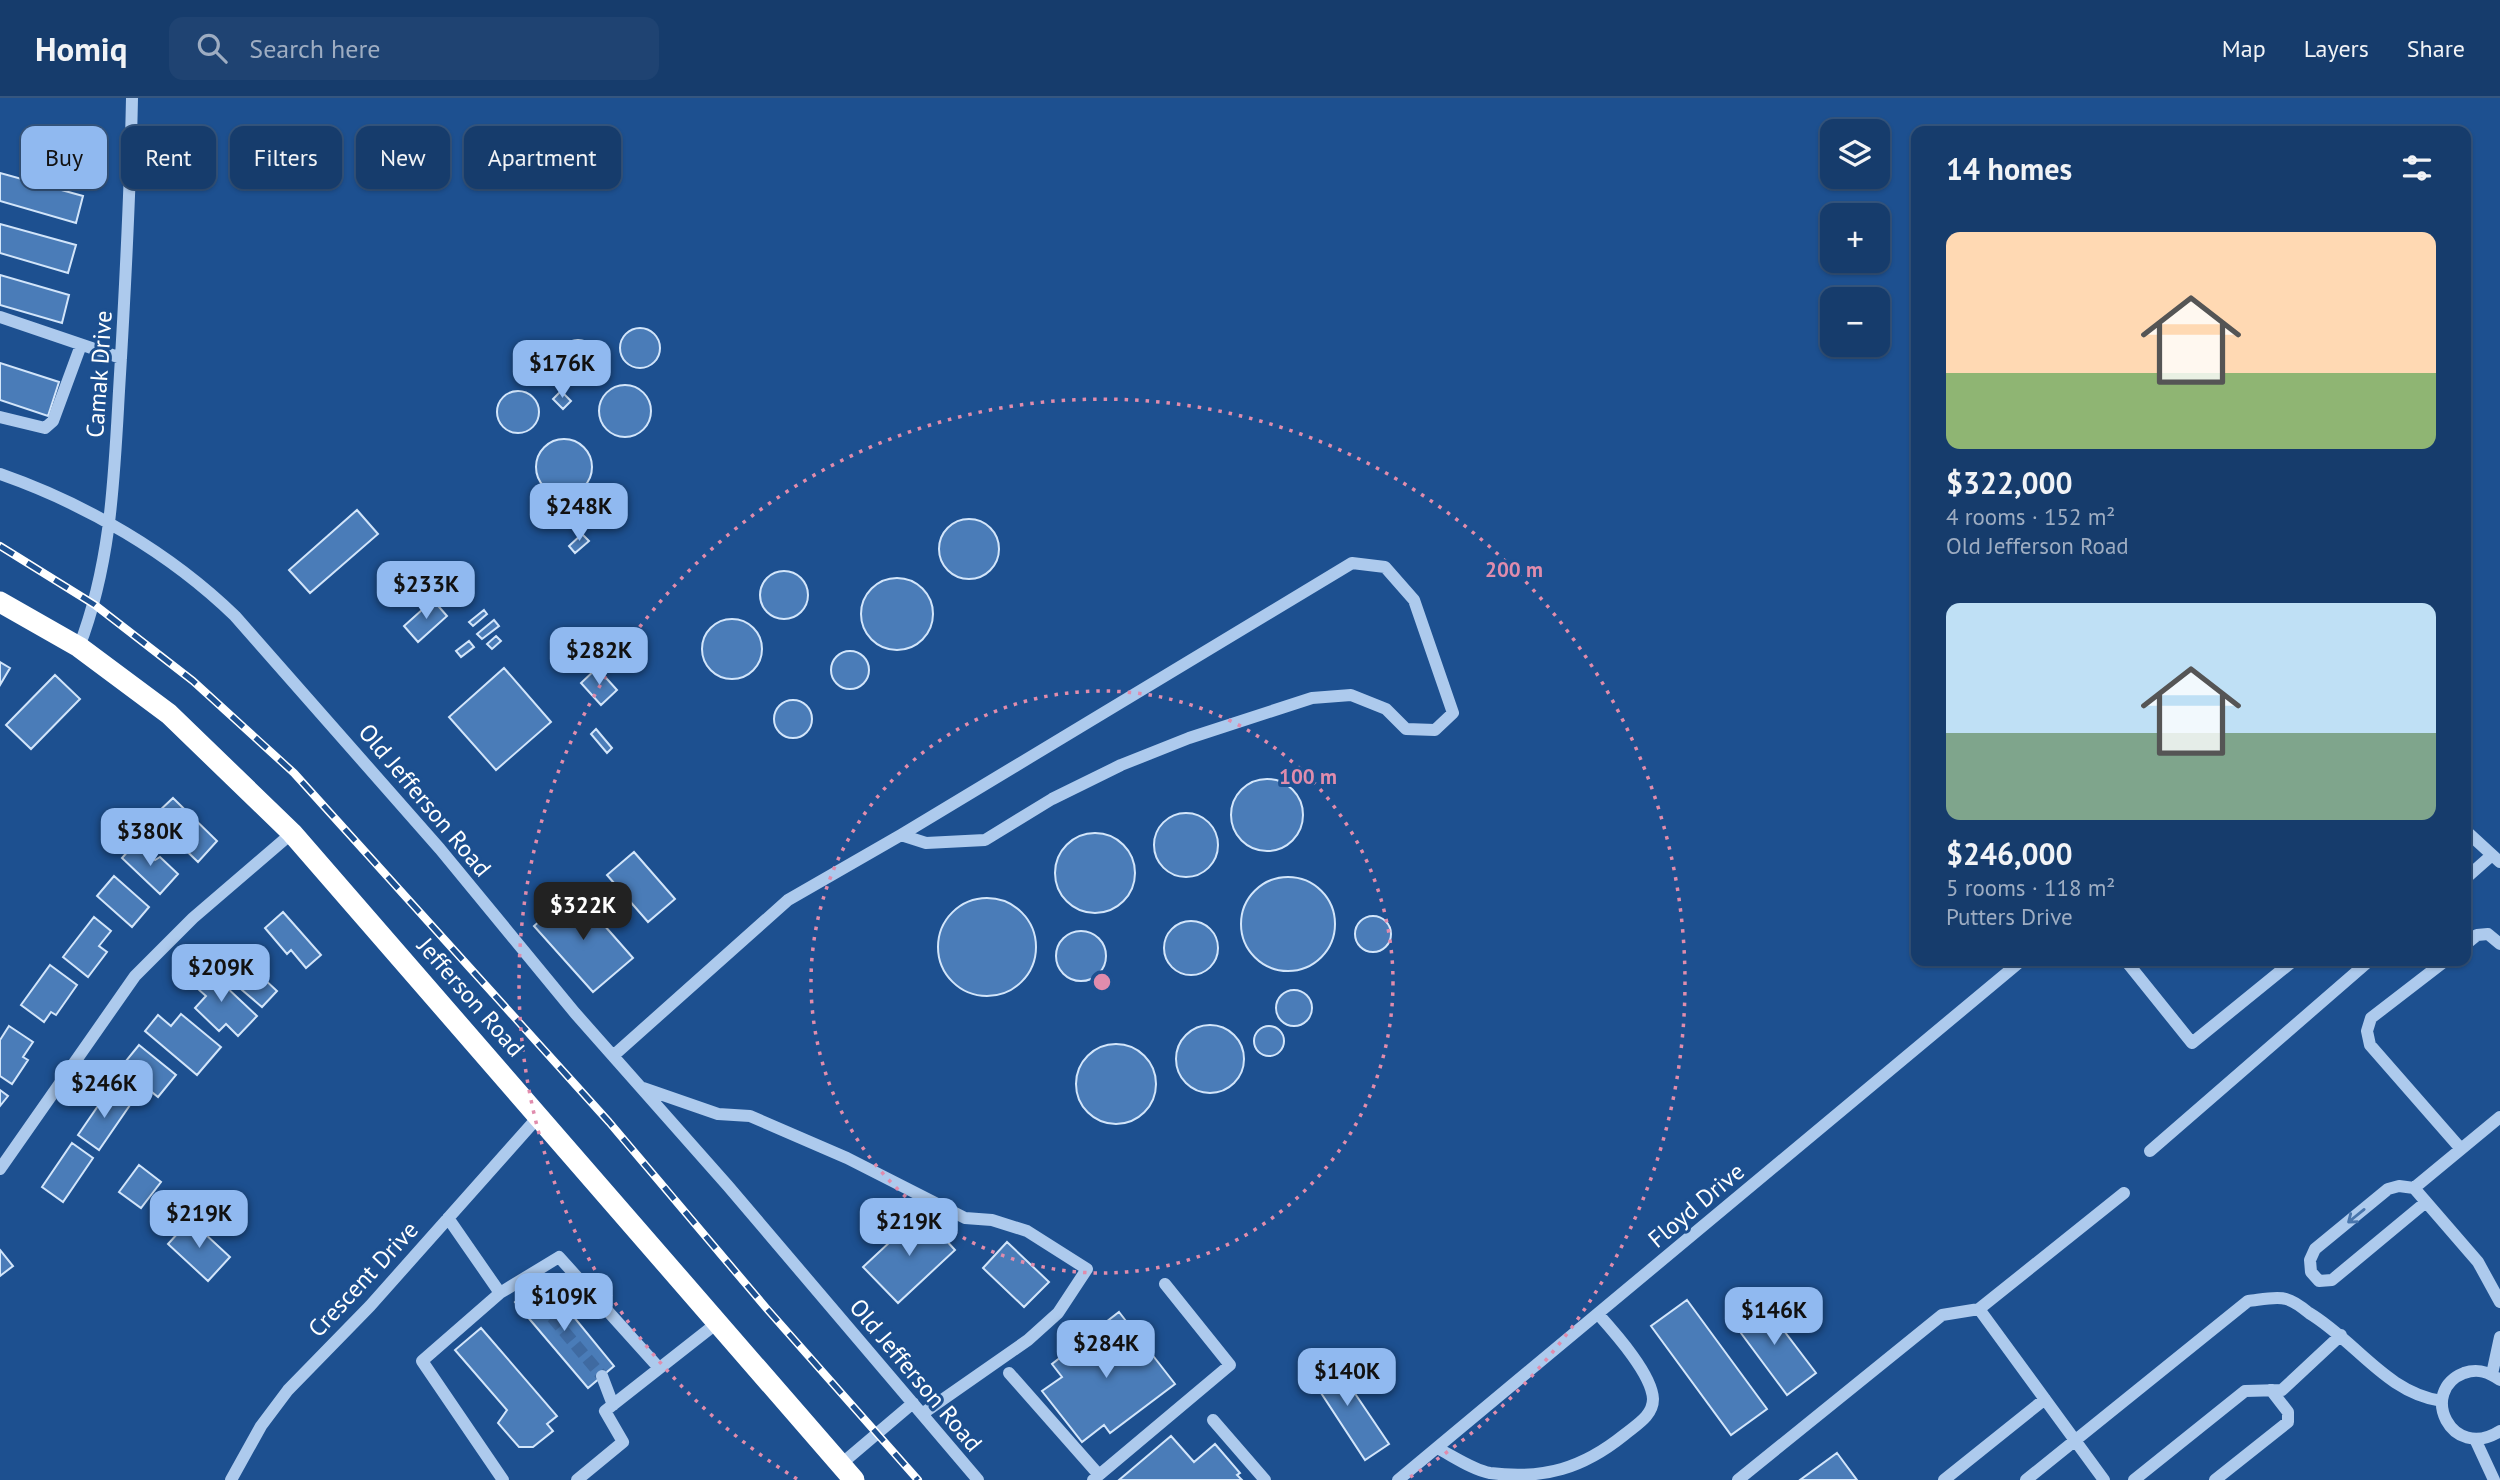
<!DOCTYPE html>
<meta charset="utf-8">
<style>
body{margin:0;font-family:"PT Sans",sans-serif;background:#1f4372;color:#f1f3f6;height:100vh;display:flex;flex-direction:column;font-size:26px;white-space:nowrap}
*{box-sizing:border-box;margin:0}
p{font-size:23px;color:#9eadc2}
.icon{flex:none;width:38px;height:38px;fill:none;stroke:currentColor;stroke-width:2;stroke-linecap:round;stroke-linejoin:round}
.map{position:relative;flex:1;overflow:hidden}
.side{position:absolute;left:1911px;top:28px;width:560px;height:840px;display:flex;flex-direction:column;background:#163c6c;border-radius:14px;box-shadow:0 2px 5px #0004,0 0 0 2px #35567f}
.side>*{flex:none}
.guide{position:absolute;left:21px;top:28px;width:665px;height:63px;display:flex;gap:14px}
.tools{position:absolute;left:1820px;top:21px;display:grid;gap:14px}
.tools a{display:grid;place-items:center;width:70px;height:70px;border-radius:14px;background:#163c6c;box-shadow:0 2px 5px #0004,0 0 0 2px #35567f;font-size:35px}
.price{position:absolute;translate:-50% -60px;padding:0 16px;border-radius:14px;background:#90b9f0;color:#111;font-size:23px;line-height:46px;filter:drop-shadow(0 2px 4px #0008)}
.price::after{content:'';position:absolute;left:50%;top:42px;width:21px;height:16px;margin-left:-10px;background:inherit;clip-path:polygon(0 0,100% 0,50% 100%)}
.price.active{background:#222;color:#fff}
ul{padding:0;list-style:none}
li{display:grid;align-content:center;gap:14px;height:371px;padding:0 35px}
li span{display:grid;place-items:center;height:217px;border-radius:14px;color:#555}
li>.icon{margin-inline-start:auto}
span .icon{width:126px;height:126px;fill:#fffc;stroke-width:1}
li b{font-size:30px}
h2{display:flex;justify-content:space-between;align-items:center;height:84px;padding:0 35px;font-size:30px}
.pill{padding:0 24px;border-radius:14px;background:#163c6c;box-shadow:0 2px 5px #0004,0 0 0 2px #35567f;font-size:24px;line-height:63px}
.pill.active{background:#90b9f0;color:#111}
header{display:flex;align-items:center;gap:42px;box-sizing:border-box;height:98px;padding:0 35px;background:#163c6c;border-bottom:2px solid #35567f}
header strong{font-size:33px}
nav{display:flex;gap:38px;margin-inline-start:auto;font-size:24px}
.search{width:490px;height:63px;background:#1f4372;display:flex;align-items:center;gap:18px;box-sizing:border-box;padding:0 24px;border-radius:14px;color:#9eadc2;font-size:26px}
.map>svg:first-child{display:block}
.building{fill:#4a7cb8;stroke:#d2e5fa;stroke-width:2}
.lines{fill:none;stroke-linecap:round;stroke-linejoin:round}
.minor-tunnel{stroke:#3f6aa1;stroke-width:12;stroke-dasharray:12 6;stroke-linecap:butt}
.minor{stroke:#adcaed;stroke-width:12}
.highway{stroke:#fff;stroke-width:21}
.rail-casing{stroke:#fff;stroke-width:8}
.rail{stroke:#1d5090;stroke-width:5;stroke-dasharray:16;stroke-linecap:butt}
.oneway{stroke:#4875ac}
.ring{fill:none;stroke:#e08cad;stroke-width:3.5;stroke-dasharray:3.5 7}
.labels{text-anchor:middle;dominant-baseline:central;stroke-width:6;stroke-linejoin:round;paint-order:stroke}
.street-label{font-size:24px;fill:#fff;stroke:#1d5090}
.centre{fill:#e08cad;stroke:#1d5090;stroke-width:3.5}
.ring-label{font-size:21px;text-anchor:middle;font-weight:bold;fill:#e08cad;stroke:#1d5090;stroke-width:6;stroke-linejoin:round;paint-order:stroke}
</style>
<header>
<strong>Homiq</strong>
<div class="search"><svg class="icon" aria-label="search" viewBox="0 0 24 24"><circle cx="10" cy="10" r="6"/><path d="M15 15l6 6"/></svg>Search here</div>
<nav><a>Map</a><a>Layers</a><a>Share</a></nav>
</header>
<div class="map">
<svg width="2500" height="1382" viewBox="0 0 2500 1382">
<rect width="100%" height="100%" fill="#1d5090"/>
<path class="building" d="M0 75 83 98 76 125 0 103Z
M0 126 76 147 68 175 0 155Z
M0 177 69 197 62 225 0 207Z
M620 250a20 20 0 1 1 40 0a20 20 0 1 1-40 0Z
M558 262a20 20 0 1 1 40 0a20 20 0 1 1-40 0Z
M0 265 59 284 48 318 0 302Z
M599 313a26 26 0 1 1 52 0a26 26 0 1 1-52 0Z
M561 293 571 303 563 311 553 301Z
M497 314a21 21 0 1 1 42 0a21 21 0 1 1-42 0Z
M536 369a28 28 0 1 1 56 0a28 28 0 1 1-56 0Z
M357 412 378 436 310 495 289 472Z
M939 451a30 30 0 1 1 60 0a30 30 0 1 1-60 0Z
M582 436 589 443 575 455 569 448Z
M760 497a24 24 0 1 1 48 0a24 24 0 1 1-48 0Z
M861 516a36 36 0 1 1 72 0a36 36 0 1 1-72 0Z
M433 502 447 518 418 544 404 528Z
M484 512 487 516 473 528 469 524Z
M702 551a30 30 0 1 1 60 0a30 30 0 1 1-60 0Z
M494 522 499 528 482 541 477 536Z
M496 538 501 543 492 551 487 546Z
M469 543 474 549 461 559 456 553Z
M831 572a19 19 0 1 1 38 0a19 19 0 1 1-38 0Z
M0 564 10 570 0 587Z
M504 570 551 624 496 672 449 619Z
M597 570 617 592 601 607 581 585Z
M55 577 80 601 31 651 6 627Z
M774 621a19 19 0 1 1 38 0a19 19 0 1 1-38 0Z
M596 631 612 650 607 655 591 636Z
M1231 717a36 36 0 1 1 72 0a36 36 0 1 1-72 0Z
M173 700 217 743 198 764 168 735 173 731 157 715Z
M1154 747a32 32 0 1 1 64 0a32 32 0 1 1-64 0Z
M1055 775a40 40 0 1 1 80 0a40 40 0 1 1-80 0Z
M136 744 155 762 160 759 178 776 160 796 122 760Z
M634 754 675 801 648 824 607 777Z
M114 778 149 809 132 829 97 798Z
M1241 826a47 47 0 1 1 94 0a47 47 0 1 1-94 0Z
M574 793 633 860 593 894 534 828Z
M938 849a49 49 0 1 1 98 0a49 49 0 1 1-98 0Z
M283 814 321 857 306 870 291 852 287 856 265 830Z
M1355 836a18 18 0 1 1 36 0a18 18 0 1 1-36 0Z
M94 819 111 833 99 848 107 854 88 879 63 859Z
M1164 850a27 27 0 1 1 54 0a27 27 0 1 1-54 0Z
M1056 858a25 25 0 1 1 50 0a25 25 0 1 1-50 0Z
M242 849 268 874 263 880 277 893 262 909 215 869 231 852 235 855Z
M50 867 77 887 56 917 51 914 44 924 21 907Z
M204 868 257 918 238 938 226 926 219 933 195 910 206 898 189 883Z
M1276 910a18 18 0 1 1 36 0a18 18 0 1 1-36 0Z
M181 916 221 949 197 977 145 933 158 917 171 928Z
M1176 961a34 34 0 1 1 68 0a34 34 0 1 1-68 0Z
M9 928 33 944 23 959 28 962 12 986 0 978V942Z
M1254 943a15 15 0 1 1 30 0a15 15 0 1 1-30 0Z
M1076 986a40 40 0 1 1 80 0a40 40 0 1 1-80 0Z
M139 947 176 977 158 999 121 969Z
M0 992 8 998 0 1008Z
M109 992 130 1007 99 1052 78 1037Z
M72 1045 93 1060 63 1104 42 1089Z
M139 1067 161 1084 141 1110 119 1094Z
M921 1115 955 1152 898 1205 863 1169Z
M190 1122 230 1159 208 1183 168 1146Z
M1007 1144 1049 1184 1024 1209 983 1170Z
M0 1152 13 1168 0 1178Z
M542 1180 614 1268 588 1290 515 1204Z
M1760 1201 1816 1275 1787 1297 1732 1223Z
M1687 1202 1767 1311 1731 1337 1651 1228Z
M1119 1214 1175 1286 1110 1335 1104 1327 1082 1344 1042 1293 1062 1279 1052 1266Z
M481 1230 557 1318 547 1326 553 1333 533 1349H519L498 1325 507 1312 455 1252Z
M1329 1257 1389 1346 1365 1362 1306 1272Z
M1171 1338 1194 1364 1215 1346 1240 1375 1237 1377 1242 1382H1119Z
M1837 1355 1857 1382H1800Z"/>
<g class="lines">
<path class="minor-tunnel" d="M529 1192 602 1278"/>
<path class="minor" d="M0 219 121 260
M0 319 45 330 53 323 81 247
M0 376C86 406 170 455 235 518L440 751 575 915 728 1088 978 1382
M79 549C111 466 114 382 119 293 125 195 130 98 132 0
M2466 733 2500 764
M2466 780 2492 757
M2466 846 2477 837 2488 836 2500 846
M2126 863 2192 945 2293 863
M2445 863 2371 920 2367 933 2370 947 2461 1051
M613 958 788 802 901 737 1352 465 1385 469 1414 502 1453 615 1435 632 1406 631 1386 611 1351 597 1312 600 1189 640 1121 667 1052 701 985 742 926 745 901 737
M643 990 718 1016 750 1018 847 1060 965 1120 992 1122 1027 1133 1087 1171 1058 1215 1028 1242 922 1316
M2500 1019 2414 1090 2478 1164 2500 1204
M2150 1053 2369 863
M0 1071 135 878 193 820 292 735
M2414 1090 2399 1088 2388 1091 2315 1151 2310 1162 2311 1174 2319 1183 2332 1182 2426 1104
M448 1120 500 1195 422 1263 503 1382
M500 1195 559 1159 659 1270
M1979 1211 2104 1382
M1009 1275 1099 1377
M2492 1276 2500 1239
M602 1278 613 1307
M2500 1282C2489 1274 2478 1270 2464 1275 2418 1293 2451 1364 2500 1333
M1213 1322 1265 1382
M2475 1341 2494 1382
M1437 1350C1453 1358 1473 1372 1490 1375 1544 1382 1583 1370 1624 1337 1636 1327 1653 1318 1653 1301 1652 1276 1614 1234 1598 1216
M840 1367 913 1305
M231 1382 261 1328 288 1292 370 1208 539 1018
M577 1382 623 1344 605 1313 717 1225
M1093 1382 1230 1267 1165 1186
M1398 1382 2021 863
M1738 1382 1942 1217 1979 1211 2124 1095
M1944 1382 2045 1301
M2026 1382 2248 1203C2259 1202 2276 1198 2286 1201 2294 1203 2303 1210 2309 1215 2356 1243 2386 1295 2442 1303
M2134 1382 2245 1293 2282 1292 2341 1237
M2215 1382 2288 1324V1314L2271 1292"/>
<path class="highway" d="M0 504 79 549 169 616 292 735 854 1382"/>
<g class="rail-casing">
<path id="rail" d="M0 448 95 507 193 583 294 675 609 1024 767 1211 918 1382"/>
</g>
<use href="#rail" class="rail"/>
</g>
<defs><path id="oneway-shaft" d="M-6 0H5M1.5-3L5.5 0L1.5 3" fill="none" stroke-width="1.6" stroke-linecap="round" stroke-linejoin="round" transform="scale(1.75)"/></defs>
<use class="oneway" href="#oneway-shaft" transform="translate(2356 1118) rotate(141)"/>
<g class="ring">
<circle cx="1102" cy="884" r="291"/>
<path d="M797 1381A583 583 0 1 1 1407 1381"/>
</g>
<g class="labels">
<g class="street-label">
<text transform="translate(99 276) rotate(-86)">Camak Drive</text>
<text transform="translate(425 702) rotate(50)">Old Jefferson Road</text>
<text transform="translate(471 899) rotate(49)">Jefferson Road</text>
<text transform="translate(1696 1107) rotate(-40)">Floyd Drive</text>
<text transform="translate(363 1181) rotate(-47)">Crescent Drive</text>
<text transform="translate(916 1277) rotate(50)">Old Jefferson Road</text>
</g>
</g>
<circle cx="1102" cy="884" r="10" class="centre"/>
<g class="ring-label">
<text x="1514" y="479">200 m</text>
<text x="1308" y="686">100 m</text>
</g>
</svg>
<div class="tools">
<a><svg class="icon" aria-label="layers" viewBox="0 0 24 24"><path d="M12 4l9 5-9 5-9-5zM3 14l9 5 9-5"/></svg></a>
<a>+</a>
<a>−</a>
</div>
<b class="price" style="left:562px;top:302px">$176K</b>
<b class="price" style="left:579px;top:445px">$248K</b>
<b class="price" style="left:426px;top:523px">$233K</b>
<b class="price" style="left:599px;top:589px">$282K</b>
<b class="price" style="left:150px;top:770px">$380K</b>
<b class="price active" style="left:583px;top:844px">$322K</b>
<b class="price" style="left:221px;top:906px">$209K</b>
<b class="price" style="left:104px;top:1022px">$246K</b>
<b class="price" style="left:199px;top:1152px">$219K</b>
<b class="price" style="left:909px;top:1160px">$219K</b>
<b class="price" style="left:564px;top:1235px">$109K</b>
<b class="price" style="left:1774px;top:1249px">$146K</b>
<b class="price" style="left:1106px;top:1282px">$284K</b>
<b class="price" style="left:1347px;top:1310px">$140K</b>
<div class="guide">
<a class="pill active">Buy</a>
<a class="pill">Rent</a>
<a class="pill">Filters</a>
<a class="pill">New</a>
<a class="pill">Apartment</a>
</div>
<section class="side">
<h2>14 homes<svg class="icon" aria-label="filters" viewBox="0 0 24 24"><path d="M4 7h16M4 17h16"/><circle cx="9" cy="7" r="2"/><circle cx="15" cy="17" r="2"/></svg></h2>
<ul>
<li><span style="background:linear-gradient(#ffd9b3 65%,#8fb573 0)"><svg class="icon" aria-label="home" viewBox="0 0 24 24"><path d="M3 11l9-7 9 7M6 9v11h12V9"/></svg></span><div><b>$322,000</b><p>4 rooms · 152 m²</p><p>Old Jefferson Road</p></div></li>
<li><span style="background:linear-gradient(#bfe0f5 60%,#7fa58c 0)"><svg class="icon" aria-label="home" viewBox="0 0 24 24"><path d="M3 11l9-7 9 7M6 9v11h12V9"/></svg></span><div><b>$246,000</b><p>5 rooms · 118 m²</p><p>Putters Drive</p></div></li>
</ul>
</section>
</div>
